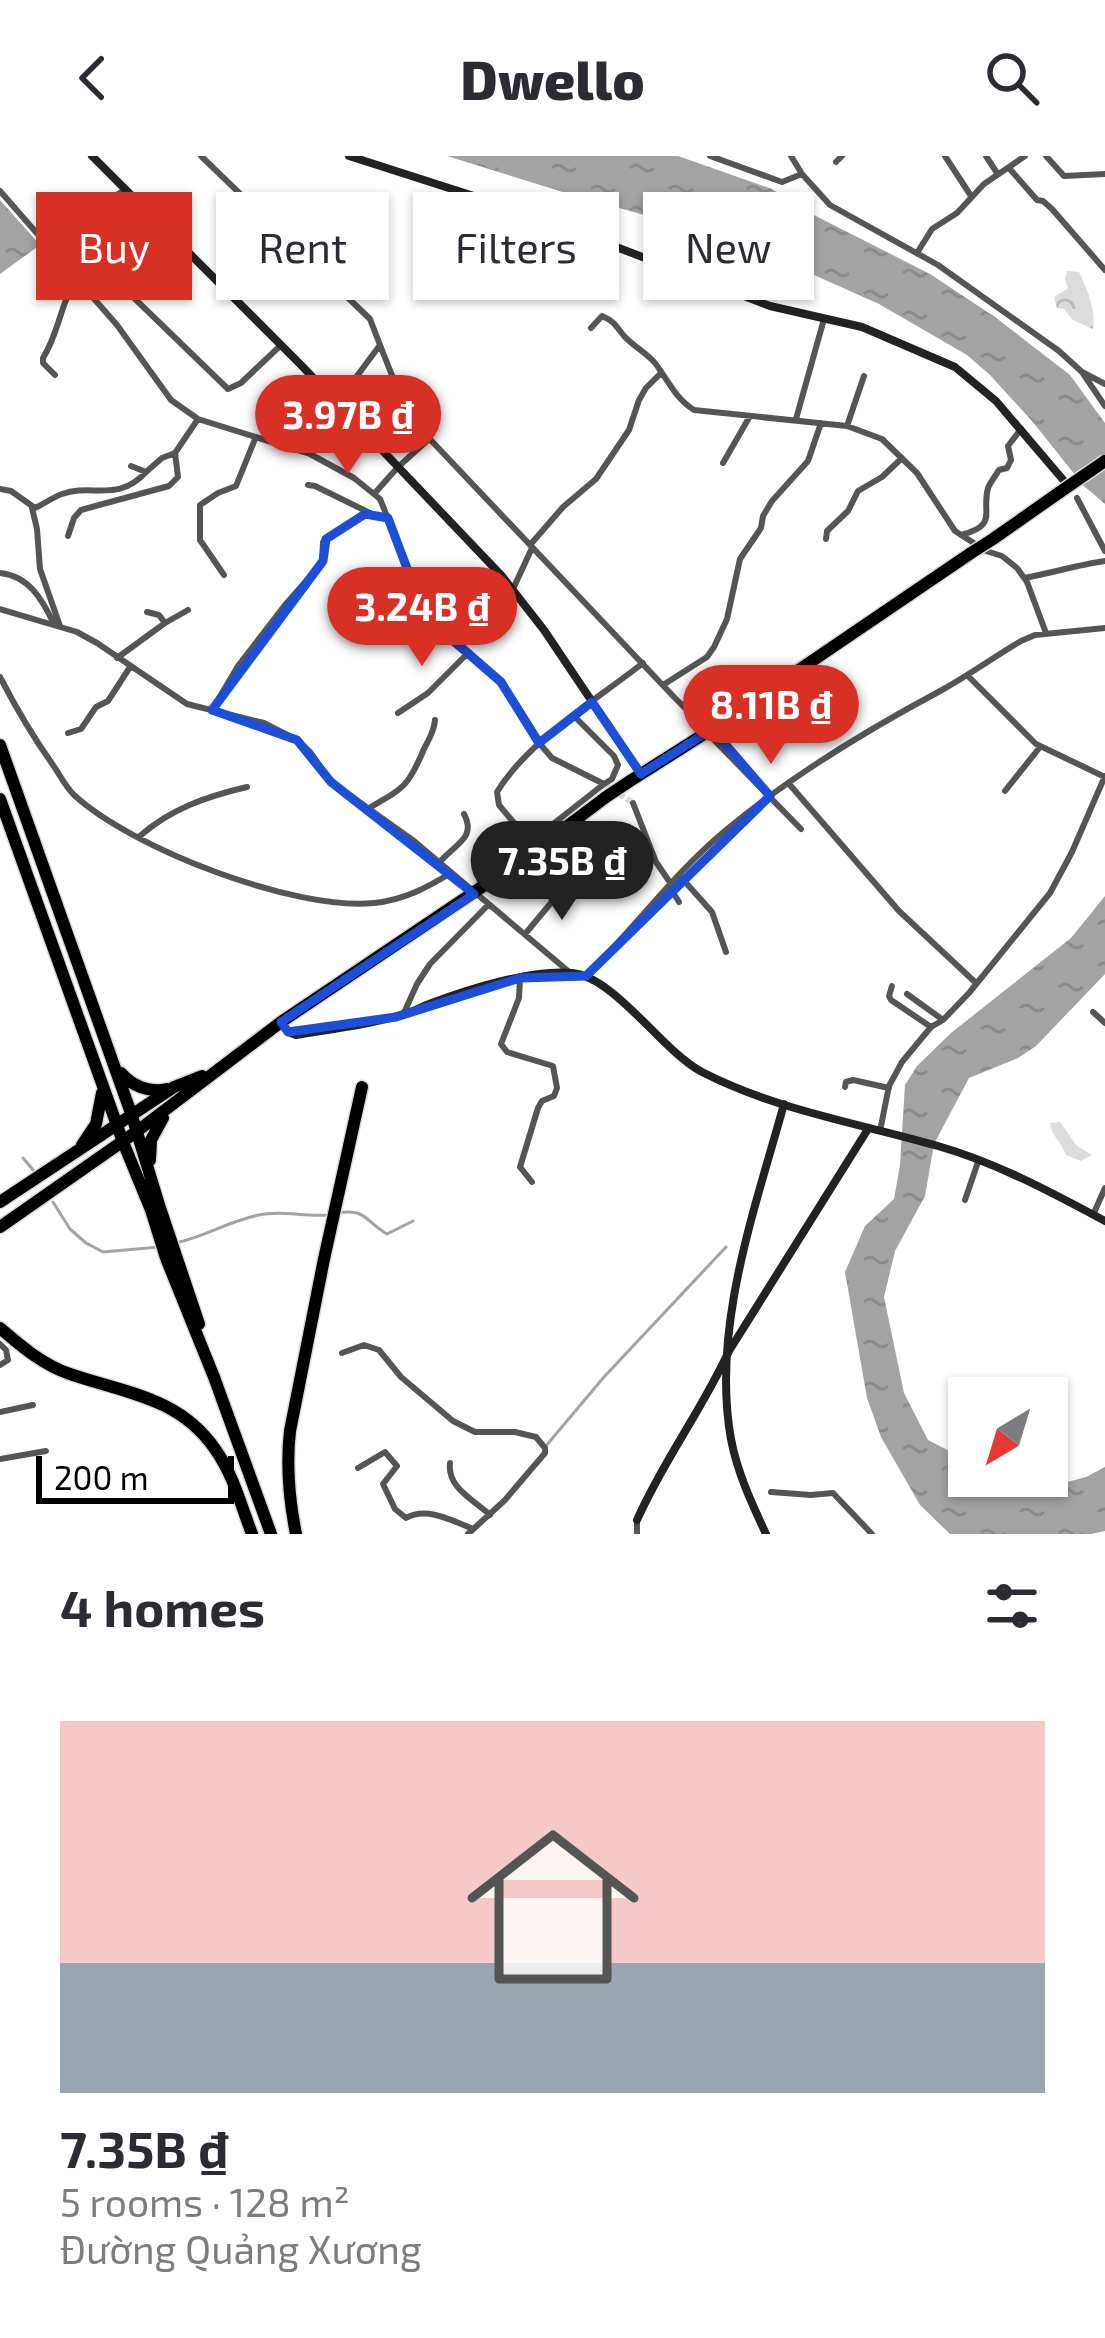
<!DOCTYPE html>
<meta charset="utf-8">
<style>
body{margin:0;font-family:"Exo 2",sans-serif;background:#f2f2f3;color:#2b2b33;height:100vh;display:flex;flex-direction:column;font-size:45px;white-space:nowrap}
*{box-sizing:border-box;margin:0}
p{font-size:39px;color:#7c7c81}
.icon{flex:none;width:66px;height:66px;fill:none;stroke:currentColor;stroke-width:2;stroke-linecap:round;stroke-linejoin:round}
.map{position:relative;height:1378px;overflow:hidden}
.panel{display:flex;flex-direction:column;background:#fff;flex:1}
.panel>*{flex:none}
.guide{position:absolute;left:36px;top:36px;width:1035px;height:108px;display:flex;gap:24px}
.needle{width:78px;rotate:218deg}
.controls{position:absolute;left:948px;top:1221px;display:grid;gap:24px}
.controls a{display:grid;place-items:center;width:120px;height:120px;border-radius:0px;background:#fff;box-shadow:0 3px 9px #0004;font-size:60px}
.scale{position:absolute;left:36px;bottom:30px;width:198px;box-sizing:border-box;padding-left:12px;border:6px solid #000;border-top:0;font-size:33px;line-height:42px;white-space:nowrap;color:#000;-webkit-text-stroke:9px #fff;paint-order:stroke}
.price{position:absolute;translate:-50% -102px;padding:0 27px;border-radius:42px;background:#d93025;color:#fff;font-size:39px;line-height:78px;filter:drop-shadow(0 3px 6px #0008)}
.price::after{content:'';position:absolute;left:50%;top:72px;width:36px;height:27px;margin-left:-18px;background:inherit;clip-path:polygon(0 0,100% 0,50% 100%)}
.price.active{background:#222;color:#fff}
ul{padding:0;list-style:none}
li{display:grid;align-content:center;gap:24px;height:636px;padding:0 60px}
li span{display:grid;place-items:center;height:372px;border-radius:0px;color:#555}
li>.icon{margin-inline-start:auto}
span .icon{width:216px;height:216px;fill:#fffc;stroke-width:1}
li b{font-size:51px}
h2{display:flex;justify-content:space-between;align-items:center;height:144px;padding:0 60px;font-size:51px}
.pill{padding:0 42px;border-radius:0px;background:#fff;box-shadow:0 3px 9px #0004;font-size:42px;line-height:108px}
.pill.active{background:#d93025;color:#fff}
header{display:flex;justify-content:space-between;align-items:center;height:156px;padding:0 60px;background:#fff;font-size:54px;font-weight:800}
.map>svg:first-child{display:block}
.forest{fill:url(#forest-crowns)}
.water{fill:url(#water-ripples)}
.lines{fill:none;stroke-linecap:round;stroke-linejoin:round}
.stream{stroke:#a3a3a3;stroke-width:3}
.street-tunnel{stroke:#d9d9d9;stroke-width:6;stroke-dasharray:6 3;stroke-linecap:butt}
.highway-casing{stroke:#dbdbdb;stroke-width:15}
.street{stroke:#555;stroke-width:6}
.secondary{stroke:#222;stroke-width:8}
.highway{stroke:#000;stroke-width:12}
.highway-bridge-casing{stroke:#dbdbdb;stroke-width:15;stroke-linecap:butt}
.highway-bridge{stroke:#000;stroke-width:12}
.marked{fill:none;stroke:#1d4ed8;stroke-width:9;stroke-linejoin:round}
</style>
<header><svg class="icon" aria-label="back" viewBox="0 0 24 24"><path d="M15 5l-7 7 7 7"/></svg>Dwello<svg class="icon" aria-label="search" viewBox="0 0 24 24"><circle cx="10" cy="10" r="6"/><path d="M15 15l6 6"/></svg></header>
<div class="map">
<svg width="1105" height="1378" viewBox="0 0 1105 1378">
<defs>
<pattern id="forest-crowns" width="20" height="18" patternUnits="userSpaceOnUse" patternTransform="scale(3)"><rect width="20" height="18" fill="#dcdcdc"/><path d="M2 6a3 3 0 1 1 6 0M12 15a3 3 0 1 1 6 0" fill="none" stroke="#bbb"/></pattern>
<pattern id="water-ripples" width="26" height="14" patternUnits="userSpaceOnUse" patternTransform="scale(3)"><rect width="26" height="14" fill="#a3a3a3"/><path d="M2 4q2-2 4 0t4 0M15 11q2-2 4 0t4 0" fill="none" stroke="#8b8b8b"/></pattern>
</defs>
<rect width="100%" height="100%" fill="#fff"/>
<path class="forest" d="M1067 115 1079 116C1087 133 1096 153 1093 173L1073 164 1064 153 1057 152 1054 141 1068 132 1065 123Z
M1060 966 1077 990 1092 999 1081 1005 1066 999C1062 987 1051 979 1050 967Z"/>
<path class="water" d="M447 0H678L772 33 804 54 930 118 995 161 1070 219 1105 267V348L1084 330 1032 265 990 219 967 199 879 148 767 98 709 77 569 38Z
M0 44 40 89 0 118Z
M1105 740V818L1036 890 1018 902 969 922 934 988 925 1040 895 1095 884 1141 904 1237 928 1284 969 1305V1320H1002L1018 1327 1060 1328 1086 1321 1105 1311V1375L1091 1378H950L920 1349 881 1281 867 1242 845 1116 865 1070 894 1043 900 1009 905 929 917 910 951 877 1071 782Z"/>
<g class="lines">
<path class="stream" d="M23 1002 34 1015
M53 1046 70 1073 86 1087 103 1096 159 1091
M337 1057C366 1052 365 1065 387 1078L413 1065
M175 1087C204 1081 229 1065 259 1059 282 1054 304 1061 327 1059
M545 1291 604 1221 726 1091"/>
<path class="street-tunnel" d="M604 628 633 647"/>
<g class="highway-casing">
<path id="highway" d="M993 383 1060 336
M0 589 132 960 160 1052 199 1168
M630 625 712 573 971 397
M0 643 123 986 151 1054 166 1102 214 1221 271 1378
M121 917C132 930 149 937 167 933
M82 989 96 968 102 937
M150 1004 151 984 163 962
M0 1046 174 931 202 920
M0 1071 136 976 281 866 522 704 606 641
M0 1172C21 1190 43 1209 70 1218 125 1237 179 1241 215 1293 233 1318 241 1349 252 1378
M296 1378C289 1343 286 1310 290 1275L324 1103 362 931"/>
</g>
<path class="street" d="M201 0 370 163 380 189 337 247
M710 0 782 26 802 18
M791 0 802 18 830 49 938 109 1059 195 1082 216 1105 228
M945 0 971 40
M986 0 997 17
M1046 0 1064 20 1105 18
M836 6 842 0
M1009 12 1037 44 1043 45 1052 53 1105 114
M126 33 74 67 70 71V80L228 233 241 227 281 189
M0 35 117 169 171 244 198 263 310 298 354 322 380 343 404 402 415 440 425 460 440 476 501 526 540 588 552 602 604 628 612 623 618 609 614 600 574 560
M917 97 932 73 957 57 984 28 1025 0
M591 172 602 160C614 165 616 170 624 180 633 190 647 197 655 207 668 224 675 242 694 254L847 270 882 283 917 317 955 375 986 395 1002 400 1017 412 1027 426 1046 477
M380 189 408 260 673 540 698 565 712 573 713 583 801 673
M1082 216 1105 250
M55 219 43 207V202C59 177 60 148 76 125
M796 263 824 163
M847 270 864 220
M310 298 341 251
M723 307 750 260
M131 310 146 316 162 302 175 297 198 263
M308 329 315 330 370 357
M0 333 11 335 35 352C44 348 53 341 62 338 92 327 118 347 146 316
M374 338 398 311 429 283
M1077 342 1105 395
M32 352 37 373 40 413 60 470
M961 379C999 369 981 357 988 332 989 329 997 317 999 314L1007 312 1011 304 1008 290 1021 273
M68 380 74 362 81 354 169 330 178 321 175 297
M826 383 827 375 848 355 858 335 882 321 902 302
M530 389 563 351 596 323 629 274 639 244 646 232 660 218
M0 417C29 420 42 443 54 468
M224 419 200 384V349L218 337 236 330 255 283
M1024 422C1052 417 1077 409 1105 405
M513 433 532 392
M0 453 77 476 97 487 187 548 264 567 297 584 310 596 331 626 414 685 568 815
M147 456 159 459 165 467 188 454
M117 502 165 467
M967 519 1036 588 1105 621
M0 521C16 552 33 581 53 609 60 619 65 630 74 639 133 693 295 755 374 747 404 744 426 732 451 717
M663 529 707 501 714 491 727 463 740 403 761 372 763 360 772 345 808 305 821 267
M212 554 238 510 285 449 322 407 323 386 326 383 365 358 388 362
M398 557 428 537 468 497
M68 577 81 573 96 551 108 545 130 511
M790 629 899 755 976 827
M1005 635 1040 591
M633 647 656 706 671 728
M369 652C404 632 408 631 424 593 429 582 434 577 435 564
M579 662 602 688 596 693
M140 680C170 653 208 640 247 631
M518 700 515 668 499 649 497 636C528 585 596 544 643 507
M638 700 650 691
M439 707C454 688 477 683 464 658
M508 712 505 707 511 701 518 700 539 679 604 628
M679 719 712 756 726 796
M669 730 679 746
M525 778 566 729
M586 820C634 773 674 717 726 674 792 619 867 574 942 534 969 519 994 501 1021 485L1035 479 1105 472
M520 822 519 842 501 888 507 896 553 910 557 932 554 940 542 945 538 952 520 1011 532 1026
M892 830 889 840 891 844 931 871
M907 838 943 864
M1093 856 1105 867
M403 859 417 828 430 808 488 749
M845 931 846 926 853 924 889 932
M880 975 889 930 902 906 931 871 943 864 969 837 1050 737 1072 696 1105 620
M965 1044 979 1003
M1093 1059 1105 1032
M0 1188 6 1194 8 1204 0 1209
M342 1197 364 1189 379 1194 401 1221 453 1265 475 1276H515L536 1281 545 1292V1297L505 1344 468 1378
M0 1256 33 1249
M0 1303 46 1295
M450 1307C447 1332 474 1344 490 1359
M358 1312 385 1296 397 1310 383 1328 395 1353 406 1362C427 1350 453 1365 473 1373
M771 1336 811 1339 833 1337 872 1378
M637 1378V1364"/>
<path class="secondary" d="M92 0 301 209 501 419 544 474 640 617
M349 0 533 59 770 150 862 171 955 211 996 245 1065 326
M282 867 288 876 296 879C332 873 369 869 404 858 413 856 421 851 429 848 468 833 532 813 572 817 615 821 663 896 702 916 776 954 858 967 938 990 997 1007 1051 1036 1105 1065
M637 1364C663 1305 702 1254 729 1195L868 973
M766 1378C752 1348 737 1316 731 1283 711 1173 755 1053 784 948"/>
<use href="#highway" class="highway"/>
<g class="highway-bridge-casing">
<path id="highway-bridge" d="M1060 336 1105 305
M971 397 993 383
M606 641 630 625"/>
</g>
<use href="#highway-bridge" class="highway-bridge"/>
</g>
<path class="marked" d="M365 358 388 362 425 460 501 526 539 587 592 546 641 618 712 573 770 640 586 820 520 822 396 861 288 876 281 866 474 738 331 626 297 584 212 554 323 405 326 383Z"/>
</svg>
<div class="controls">
<a><svg class="needle" viewBox="-14 -14 28 28"><path d="M0-13l5 13h-10z" fill="#e53935"/><path d="M0 13l5-13h-10z" fill="#7c7c81"/></svg></a>
</div>
<div class="scale">200 m</div>
<b class="price" style="left:348px;top:321px">3.97B ₫</b>
<b class="price" style="left:422px;top:513px">3.24B ₫</b>
<b class="price" style="left:771px;top:611px">8.11B ₫</b>
<b class="price active" style="left:562px;top:767px">7.35B ₫</b>
<div class="guide">
<a class="pill active">Buy</a>
<a class="pill">Rent</a>
<a class="pill">Filters</a>
<a class="pill">New</a>
</div>
</div>
<section class="panel">
<h2>4 homes<svg class="icon" aria-label="filters" viewBox="0 0 24 24"><path d="M4 7h16M4 17h16"/><circle cx="9" cy="7" r="2"/><circle cx="15" cy="17" r="2"/></svg></h2>
<ul>
<li><span style="background:linear-gradient(#f6c9c9 65%,#9aa5b1 0)"><svg class="icon" aria-label="home" viewBox="0 0 24 24"><path d="M3 11l9-7 9 7M6 9v11h12V9"/></svg></span><div><b>7.35B ₫</b><p>5 rooms · 128 m²</p><p>Đường Quảng Xương</p></div></li>
</ul>
</section>
